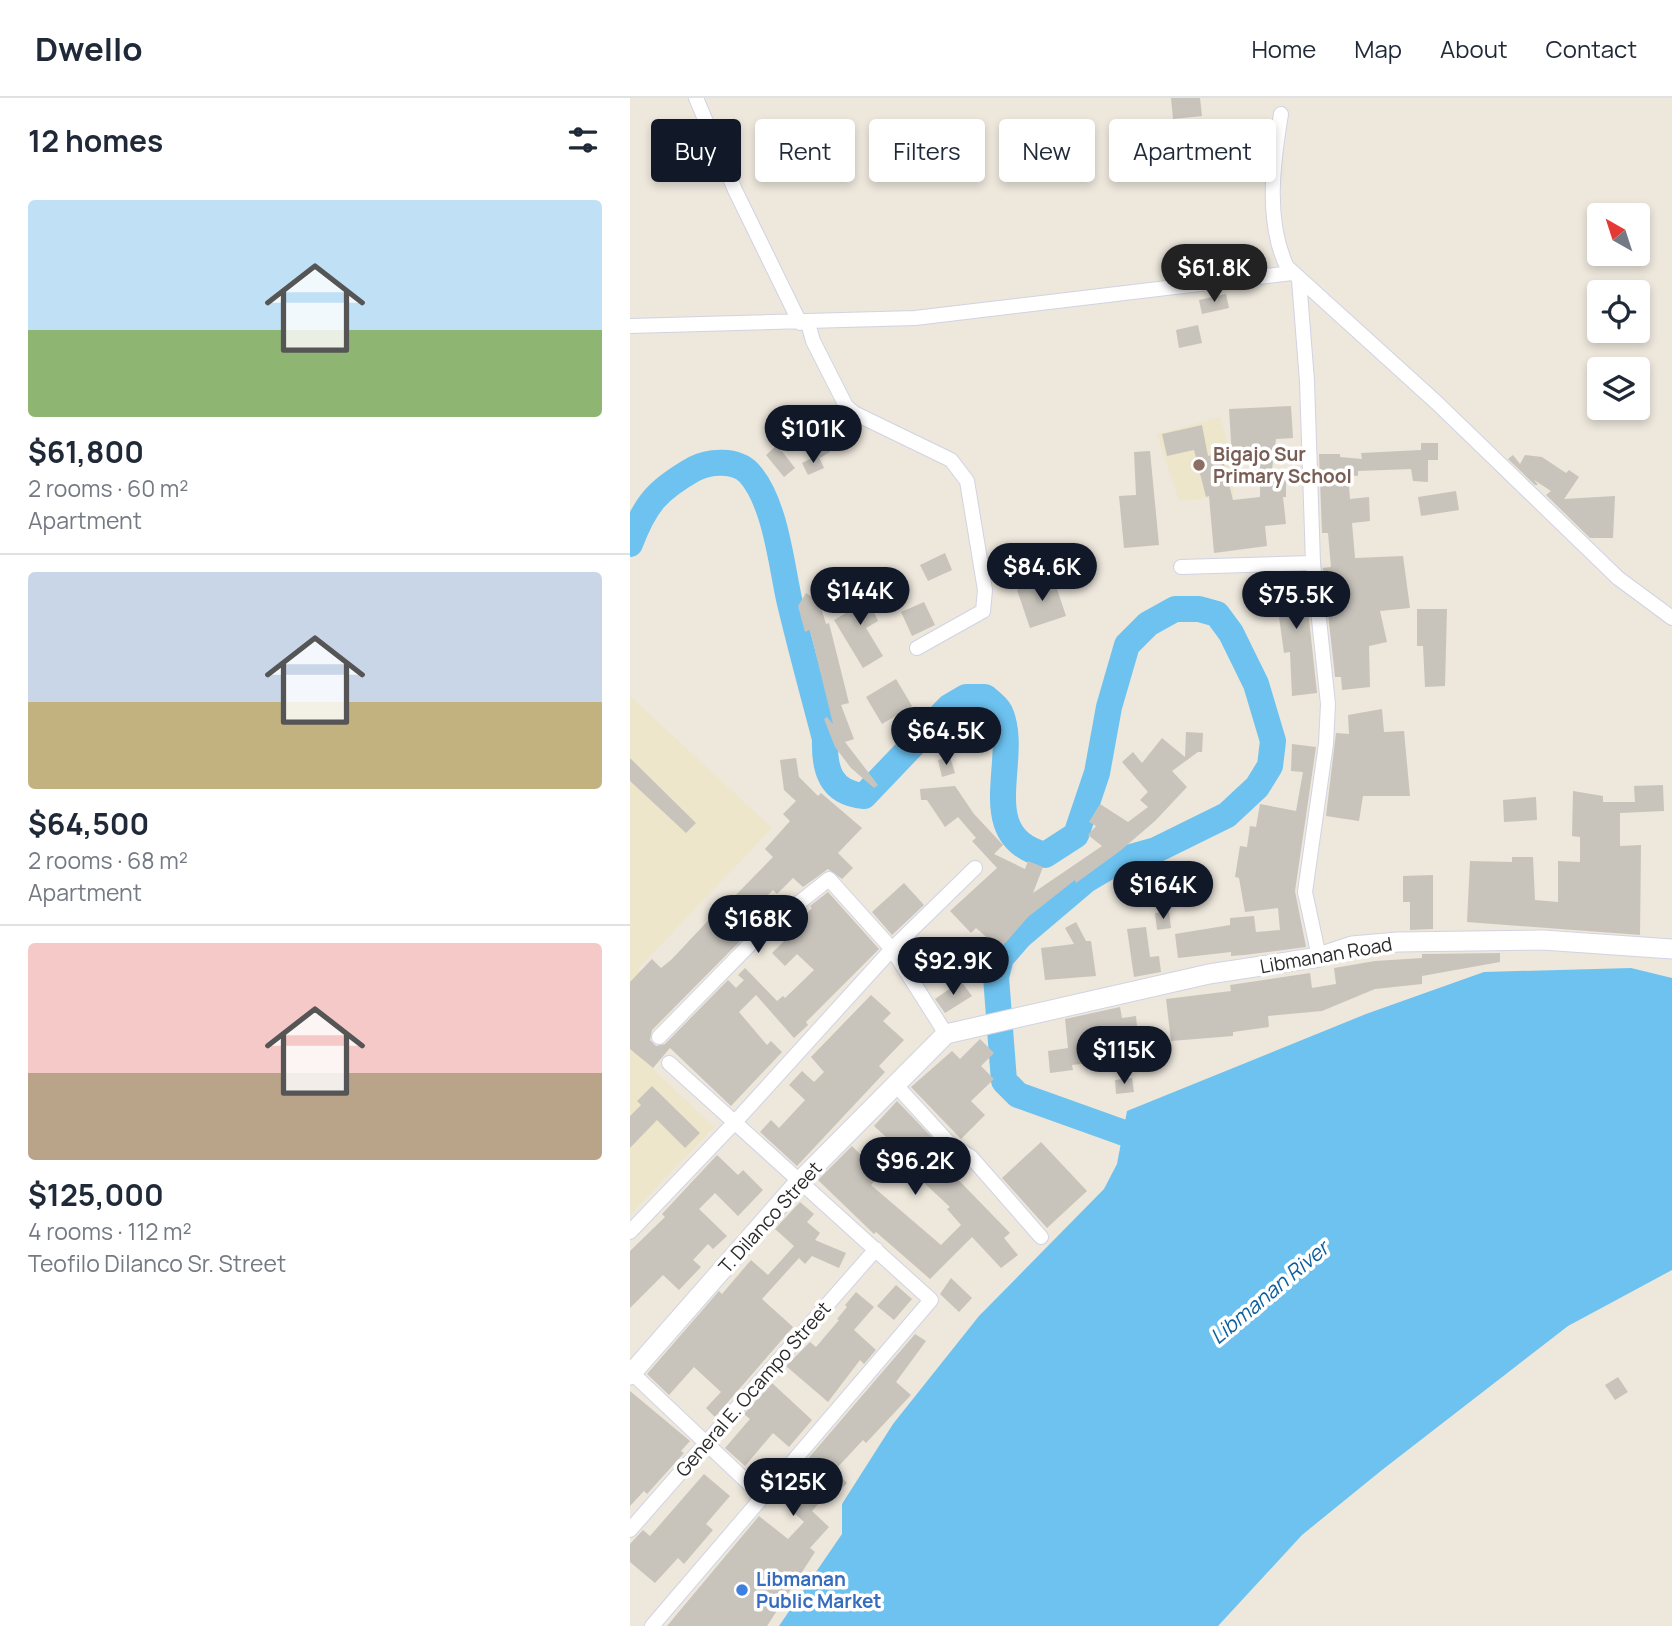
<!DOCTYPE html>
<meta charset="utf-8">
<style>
body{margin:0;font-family:Manrope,sans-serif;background:#f6f6f7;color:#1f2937;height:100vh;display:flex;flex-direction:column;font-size:26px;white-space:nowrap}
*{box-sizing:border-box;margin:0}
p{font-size:23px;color:#747a83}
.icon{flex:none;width:38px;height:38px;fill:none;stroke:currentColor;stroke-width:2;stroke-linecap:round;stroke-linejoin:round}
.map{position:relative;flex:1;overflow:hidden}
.drawer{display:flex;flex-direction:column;background:#fff;width:630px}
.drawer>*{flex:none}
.top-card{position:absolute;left:21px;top:21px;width:665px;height:63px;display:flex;gap:14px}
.needle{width:46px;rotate:321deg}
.buttons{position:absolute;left:957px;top:105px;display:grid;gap:14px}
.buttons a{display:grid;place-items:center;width:63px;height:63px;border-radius:7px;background:#fff;box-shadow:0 4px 10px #0003;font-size:35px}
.price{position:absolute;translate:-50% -60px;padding:0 16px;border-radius:24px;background:#111827;color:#fff;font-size:23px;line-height:46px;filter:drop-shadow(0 2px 4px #0008)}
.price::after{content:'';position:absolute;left:50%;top:42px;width:21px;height:16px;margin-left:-10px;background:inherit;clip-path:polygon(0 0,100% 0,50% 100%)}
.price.on{background:#222;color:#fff}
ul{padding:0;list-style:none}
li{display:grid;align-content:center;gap:14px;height:371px;padding:0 28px}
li+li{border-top:2px solid #e0e1e3}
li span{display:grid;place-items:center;height:217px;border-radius:7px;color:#555}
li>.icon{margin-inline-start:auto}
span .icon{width:126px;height:126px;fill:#fffc;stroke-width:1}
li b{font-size:30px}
h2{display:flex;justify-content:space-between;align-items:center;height:84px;padding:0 28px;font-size:30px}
.pill{padding:0 24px;border-radius:7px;background:#fff;box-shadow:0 4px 10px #0003;font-size:24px;line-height:63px}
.pill.on{background:#111827;color:#fff}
header{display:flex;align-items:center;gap:42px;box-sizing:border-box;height:98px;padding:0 35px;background:#fff;border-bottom:2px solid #e0e1e3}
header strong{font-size:33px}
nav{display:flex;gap:38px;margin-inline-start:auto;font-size:24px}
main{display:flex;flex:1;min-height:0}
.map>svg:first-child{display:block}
.education{fill:#eee6cb}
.water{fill:#6dc2f0}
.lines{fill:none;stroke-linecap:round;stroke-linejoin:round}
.river{stroke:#6dc2f0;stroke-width:26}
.building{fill:#c8c4bc;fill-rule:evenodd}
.street-casing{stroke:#d1d3e3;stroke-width:16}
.secondary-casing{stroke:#d1d3e3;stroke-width:21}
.street{stroke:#fff;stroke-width:14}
.secondary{stroke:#fff;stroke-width:19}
.education-dot{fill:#8d6e63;stroke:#fff;stroke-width:2.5}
.shop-dot{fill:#3f7fe0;stroke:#fff;stroke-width:2.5}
.labels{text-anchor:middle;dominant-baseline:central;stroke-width:7;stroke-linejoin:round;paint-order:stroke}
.education-label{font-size:19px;font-weight:bold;fill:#785e54;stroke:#fff;text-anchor:start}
.street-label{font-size:19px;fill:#2a2a2a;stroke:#fff}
.shop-label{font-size:19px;font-weight:bold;fill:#366cbe;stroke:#fff;text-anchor:start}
.water-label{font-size:21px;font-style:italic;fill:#0c5e9d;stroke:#fff}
</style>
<header>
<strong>Dwello</strong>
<nav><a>Home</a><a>Map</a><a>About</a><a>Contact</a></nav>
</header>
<main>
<section class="drawer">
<h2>12 homes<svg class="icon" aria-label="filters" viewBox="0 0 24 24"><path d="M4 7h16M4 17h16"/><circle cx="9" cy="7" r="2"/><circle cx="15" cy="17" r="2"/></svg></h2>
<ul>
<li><span style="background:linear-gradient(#bfe0f5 60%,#8fb573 0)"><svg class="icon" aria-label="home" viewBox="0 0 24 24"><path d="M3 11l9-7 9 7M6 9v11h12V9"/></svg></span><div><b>$61,800</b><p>2 rooms · 60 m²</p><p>Apartment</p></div></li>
<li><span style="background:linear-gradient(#c9d6e8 60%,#c2b280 0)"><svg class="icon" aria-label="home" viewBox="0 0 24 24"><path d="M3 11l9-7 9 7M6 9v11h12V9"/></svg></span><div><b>$64,500</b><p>2 rooms · 68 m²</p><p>Apartment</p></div></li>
<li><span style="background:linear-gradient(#f6c9c9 60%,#b9a48a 0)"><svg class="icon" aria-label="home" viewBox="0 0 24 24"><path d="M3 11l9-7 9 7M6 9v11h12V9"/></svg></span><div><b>$125,000</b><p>4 rooms · 112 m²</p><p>Teofilo Dilanco Sr. Street</p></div></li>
</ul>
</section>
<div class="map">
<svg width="1042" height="1528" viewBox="0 0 1042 1528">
<rect width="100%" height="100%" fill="#ede7dc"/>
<path class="education" d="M590 319 600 354 604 398 549 403 527 336Z
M0 598 142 730 8 871 44 912 4 953 84 1029 0 1117Z"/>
<path class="water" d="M1001 870 1042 880V1172L938 1228 752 1372 672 1437 588 1528H149L212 1436V1406L263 1326 349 1218 474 1091 487 1066 497 1013 736 916 854 874Z"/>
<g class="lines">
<path class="river" d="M0 446C15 406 27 392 64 371 79 363 106 361 119 375 145 404 151 464 159 501 170 548 183 595 195 641 194 671 200 695 234 698L319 609 336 599H355C360 603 367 608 370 614 391 660 342 738 415 757L446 737 467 675 479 609 497 547 518 526 545 511H569L587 516 601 535 626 586 643 643 640 668 627 689 597 717 526 752 490 762 456 782 390 838 371 860 366 879 374 983 388 997 525 1046"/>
</g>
<path class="building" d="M541 0H570L572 18 543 21Z
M596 196 599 210 572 216 569 202Z
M568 227 572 245 549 250 546 232Z
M661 308 663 340 646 341 641 379H656V399H653L656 426 635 428 637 448 584 455 579 398 576 399 564 352 537 358 532 336 572 327 578 358 591 354 603 402 630 399V361L602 358 599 311Z
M188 336 200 354 190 360 179 342Z
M791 345H808V362H798V384L783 383 781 371 728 373V378L718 377 720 401 739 399 740 423 722 425 725 460 773 458 780 510 750 513 757 544 739 548 740 589 712 592 711 579H705L693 470 701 469 698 435H692L689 356H710V359L732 361 731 355 791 352Z
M147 347 165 370 154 379 136 357Z
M520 353 529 447 494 450 489 398 506 397 504 354Z
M188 357 194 370 178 377 172 365Z
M883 357 890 366 895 357 912 359 936 375 939 372 949 379 934 401 985 398 983 440H960L916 397 921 393 904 382 908 387H905L878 361Z
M826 393 829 412 791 418 788 399Z
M315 455 322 472 298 483 290 467Z
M674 475 687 595 662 598 660 554 654 555 643 476Z
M423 479 436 518 400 530 387 492Z
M230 483 248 523 236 530 253 558 233 570 204 522 226 509 217 490Z
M176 495 189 503 196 526 199 525 219 605 211 607 224 641 215 644 248 687 244 690 221 670 205 649 194 621 197 619 203 626 180 532 175 534 168 508Z
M294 504 305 527 282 538 271 514Z
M787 511H817L815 588 795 589 793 548H787Z
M266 581 282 608 252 626 236 599Z
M752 611 754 634 774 633 780 698H733L729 723 696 718 706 635 719 636 718 617Z
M556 634 573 635 572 654H568L542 673 557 689 525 723 490 753 446 785 445 782 398 819 370 851 346 830 341 835 320 813 367 770 342 743 346 740 328 719 315 729 297 702H291L290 691 325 688 344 716 373 747 364 756 395 771 398 763 413 769 403 795 472 748 458 737 466 728 459 724 470 706 498 724 518 709 510 702 518 694 492 664 503 654 512 665 532 640 555 659Z
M662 646 686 649 665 793 676 849 614 857 601 858V854L548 860 545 836 600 827V820L624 818 626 834 650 832 648 810 615 814 609 780 605 779 610 748 617 749 620 728 626 729 630 706 666 713 673 674 661 673Z
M320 659 325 675 312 679 308 662Z
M0 660 66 725 56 735 0 683Z
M166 660 169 679 188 698 191 695 232 730 208 755 223 770 212 781 198 771 173 789 163 780 147 796 143 792 115 820 124 829 22 932 20 942 26 948 35 946 98 882 106 890 114 882 108 877 115 870 147 903 153 898 155 900 184 872 167 856 155 868 142 855 156 841 148 833 163 822 166 825 182 810 180 808 198 794 249 851 176 924 178 927 164 940 126 897 109 914 137 947 141 943 152 954 101 1008 40 950 23 970 0 951V884L22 861 31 870 42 861 88 812 84 808 94 798 99 804 143 759 135 751 160 723 153 716 166 703 154 692 150 662Z
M1033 687 1034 713 990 715V748L1011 747 1010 837 837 824 840 763 882 764V759H903L905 802 928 804V763L950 764V739L942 738 943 693 973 698V704H1005L1004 688Z
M906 699 907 722 874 724 873 702Z
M803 777V831L780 832V804H773V778Z
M274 785 294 807 262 837 242 814Z
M539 813 541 830 527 832 525 815Z
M446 824 456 843H461L466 878 415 882 411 850 444 846 435 830Z
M516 829 520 859 529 858 531 874 504 879 497 831Z
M870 855V864L792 878V886L745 891 692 913 638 918 639 929 603 934V938L541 943 536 901 601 893 600 887 680 875 682 890 706 886 704 870 745 863 792 860V856Z
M331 883 342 898 315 915 305 901Z
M241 897 261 915 253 923 274 942 249 968 255 974 167 1068 130 1034 141 1022 149 1030 175 1002 159 987 172 973 184 984 194 974 181 959Z
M490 909 492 920 506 918 508 938 500 939 503 957 471 961V964L442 967 443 972 420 975 418 953 438 950 435 921Z
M350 941 364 955 351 968 364 981 341 1003 355 1017 331 1041 281 989 322 953 330 961Z
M502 980 504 994 486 996 485 982Z
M22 988 70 1035 55 1050 27 1022 0 1050V1018L11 1007 7 1003Z
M267 1003 317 1055 311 1064 380 1135 374 1140 388 1157 371 1170 342 1139 300 1181 246 1134 244 1136 188 1082 222 1048 235 1061 256 1039 244 1028ZM256 1071 260 1074 263 1071 283 1090 291 1082 320 1109 317 1111 331 1127 311 1147 241 1087Z
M411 1044 457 1093 417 1130 372 1080Z
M87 1057 108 1077 113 1072 133 1092 108 1118 85 1095 69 1111 97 1138 83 1151 78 1146 63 1162 71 1169 49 1192 33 1177 0 1210V1153L35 1119 32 1116Z
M170 1104 184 1116 177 1124 190 1135 185 1142 216 1155 209 1170 182 1158 175 1166 169 1160 132 1201 163 1229 85 1319 76 1310 91 1294 64 1269 39 1297 17 1276 89 1193 92 1196 121 1162 138 1177 164 1148 145 1131Z
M321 1180 342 1200 329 1214 310 1196Z
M266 1187 282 1201 264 1222 247 1208Z
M226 1194 244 1209 224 1232 246 1252 234 1266 230 1262 198 1304 156 1268 180 1244 186 1249 209 1222 207 1221 217 1209 215 1207Z
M285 1236 296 1243 266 1284 281 1297 236 1345 233 1342 205 1372 217 1385 204 1399 199 1394 182 1413 199 1429 180 1450 185 1454 137 1528H37L129 1418 158 1441 174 1424 146 1398Z
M988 1279 998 1294 985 1302 975 1287Z
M142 1285 182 1322 159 1349 143 1335 115 1368 95 1350 120 1321 114 1316Z
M0 1293 60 1343 51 1353 54 1355 17 1396 14 1393 0 1408Z
M74 1376 100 1398 76 1426 83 1432 54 1466 48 1460 25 1485 0 1464V1446L13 1432 20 1438Z"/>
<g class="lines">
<g class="street-casing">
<path id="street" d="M66 0 105 92 170 225
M651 16C643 64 635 123 657 169L807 305 988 480 1042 520
M669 182 677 283 683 465 698 606 696 646 675 794 689 859
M178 225 183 243 216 308 224 315 321 362 337 383 355 492 353 513 287 550
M0 228 285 220 662 175
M551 469 683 465
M29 939 133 833 199 781 262 851 316 936
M264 985 318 1044 341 1059 411 1139
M0 1134 105 1024 262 851 345 770
M2 1275 133 1399
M0 1432 246 1151
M22 1528 301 1202 39 965"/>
</g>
<g class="secondary-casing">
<path id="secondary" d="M0 1277 169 1084 316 936 579 876 689 859 722 848 768 844 913 842 1042 851"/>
</g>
<use href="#street" class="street"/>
<use href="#secondary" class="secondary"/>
</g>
<circle class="education-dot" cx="569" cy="367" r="7"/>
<circle class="shop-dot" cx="112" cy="1492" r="7"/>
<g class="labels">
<g class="education-label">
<text x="583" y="356">Bigajo Sur<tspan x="583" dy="22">Primary School</tspan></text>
</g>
<g class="street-label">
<text transform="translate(696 857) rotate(-10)">Libmanan Road</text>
<text transform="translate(140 1119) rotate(-48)">T. Dilanco Street</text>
<text transform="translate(123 1291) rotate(-49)">General E. Ocampo Street</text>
</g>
<g class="shop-label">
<text x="126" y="1481">Libmanan<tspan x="126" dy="22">Public Market</tspan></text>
</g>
<g class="water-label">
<text transform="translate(639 1194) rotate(-40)">Libmanan River</text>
</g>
</g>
</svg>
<div class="buttons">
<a><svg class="needle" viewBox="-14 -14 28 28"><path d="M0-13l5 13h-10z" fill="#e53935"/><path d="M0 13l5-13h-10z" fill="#747a83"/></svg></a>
<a><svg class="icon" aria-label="locate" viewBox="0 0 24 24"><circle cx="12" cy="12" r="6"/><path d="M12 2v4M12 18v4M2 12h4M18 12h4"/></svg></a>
<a><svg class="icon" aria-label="layers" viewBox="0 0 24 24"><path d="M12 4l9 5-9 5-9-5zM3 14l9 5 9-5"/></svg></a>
</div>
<b class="price on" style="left:584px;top:206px">$61.8K</b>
<b class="price" style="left:183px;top:367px">$101K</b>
<b class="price" style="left:412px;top:505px">$84.6K</b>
<b class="price" style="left:230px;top:529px">$144K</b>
<b class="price" style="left:666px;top:533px">$75.5K</b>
<b class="price" style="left:316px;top:669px">$64.5K</b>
<b class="price" style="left:533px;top:823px">$164K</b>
<b class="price" style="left:128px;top:857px">$168K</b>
<b class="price" style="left:323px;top:899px">$92.9K</b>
<b class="price" style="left:494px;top:988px">$115K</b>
<b class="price" style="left:285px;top:1099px">$96.2K</b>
<b class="price" style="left:163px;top:1420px">$125K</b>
<div class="top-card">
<a class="pill on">Buy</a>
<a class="pill">Rent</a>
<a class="pill">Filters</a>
<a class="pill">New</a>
<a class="pill">Apartment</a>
</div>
</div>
</main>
